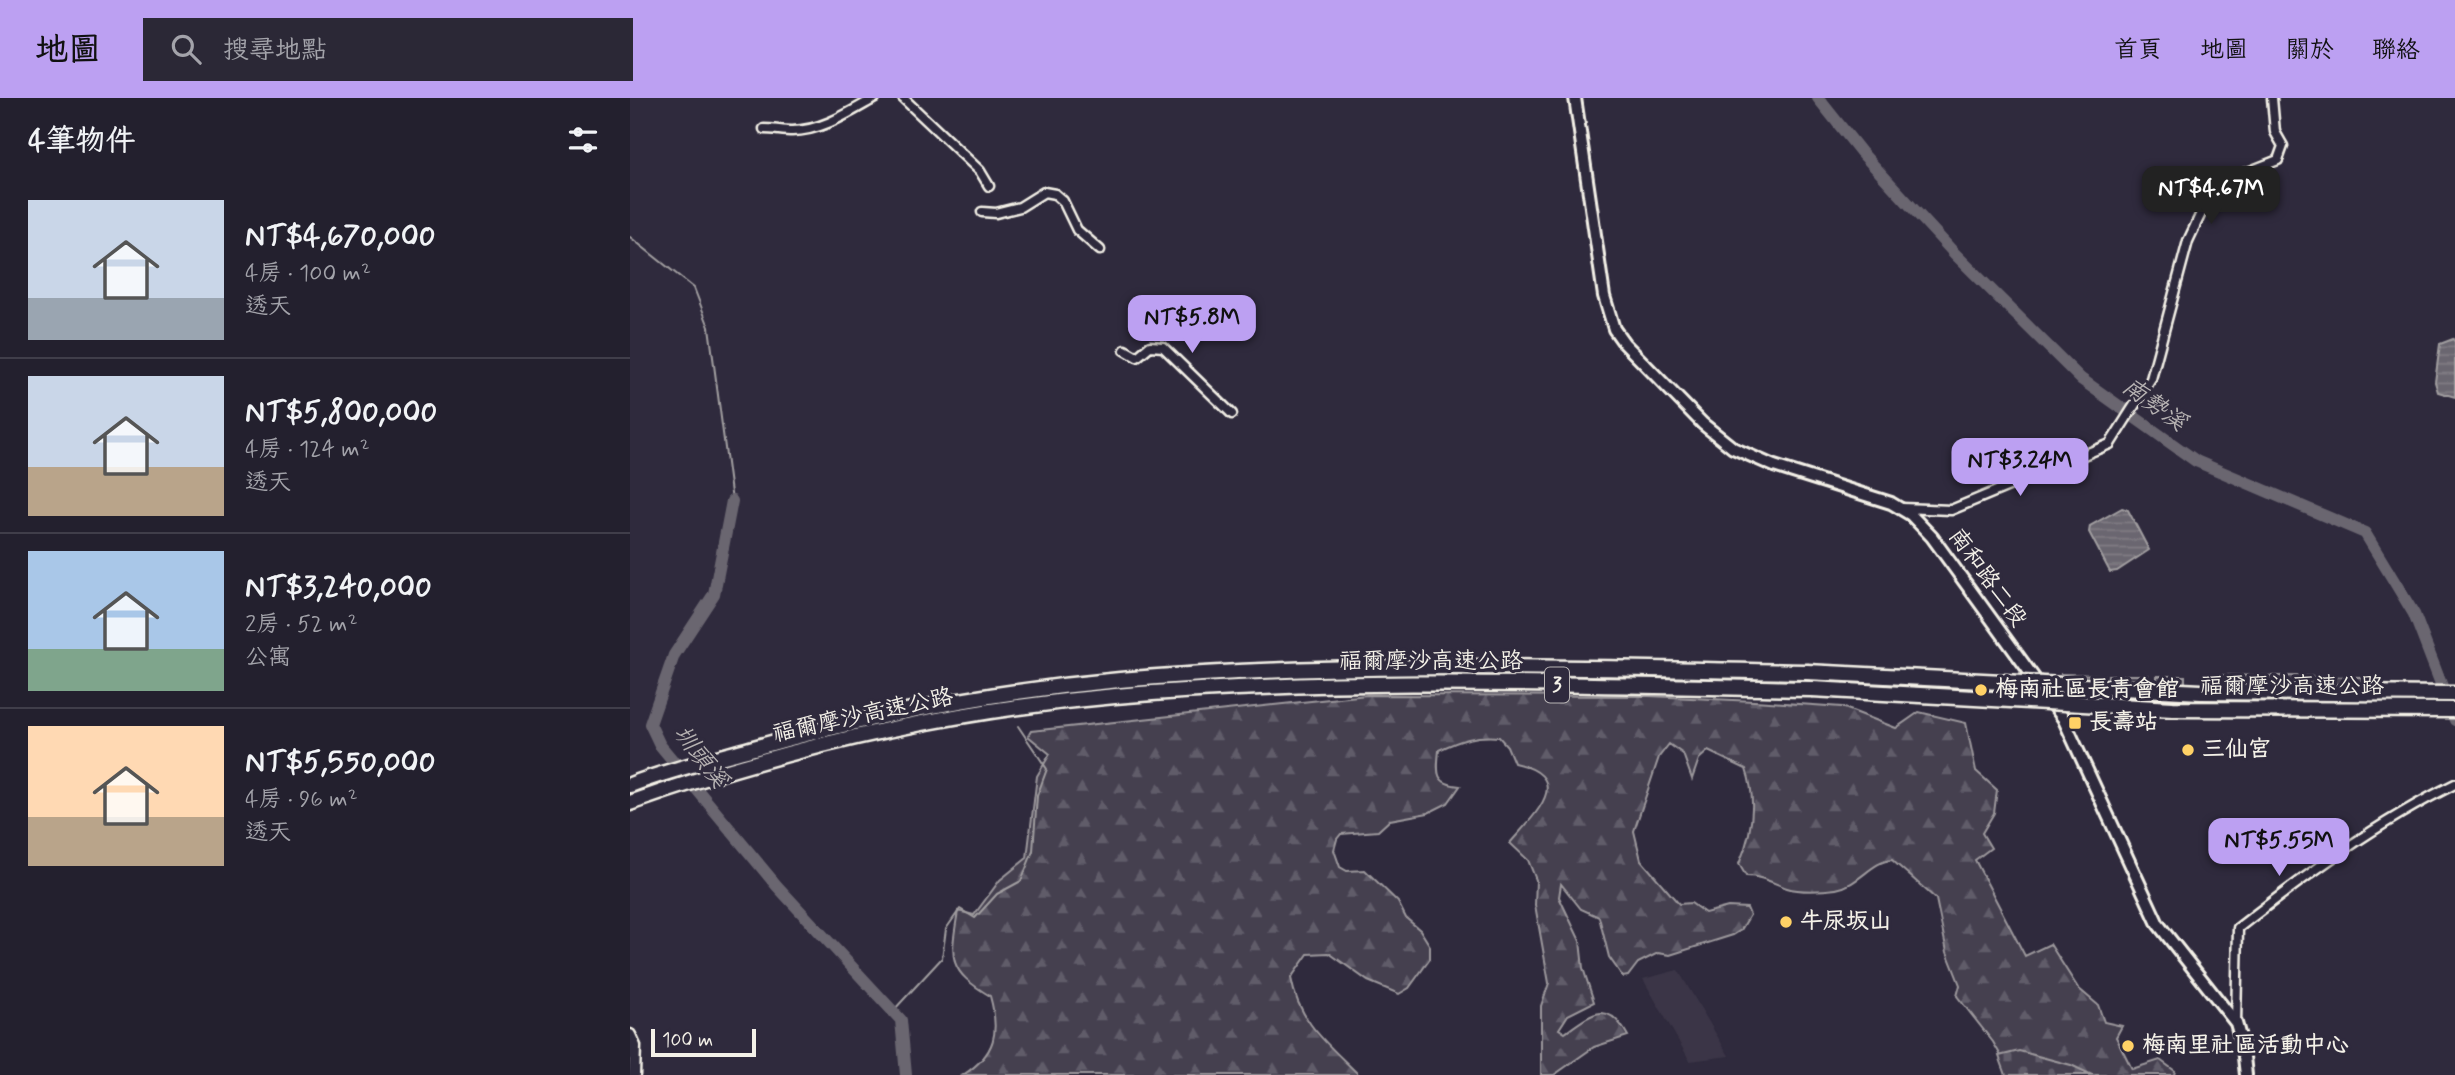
<!DOCTYPE html>
<html lang="zh-TW">
<meta charset="utf-8">
<style>
body{margin:0;font-family:Mynerve,"LXGW WenKai TC",sans-serif;background:#2b2836;color:#f1f3f6;height:100vh;display:flex;flex-direction:column;font-size:26px;white-space:nowrap}
*{box-sizing:border-box;margin:0}
p{font-size:23px;color:#a3a3aa}
.icon{flex:none;width:38px;height:38px;fill:none;stroke:currentColor;stroke-width:2;stroke-linecap:round;stroke-linejoin:round}
.map{position:relative;flex:1;overflow:hidden}
.panel{display:flex;flex-direction:column;background:#23202e;width:630px}
.panel>*{flex:none}
.scale{position:absolute;left:21px;bottom:18px;width:105px;box-sizing:border-box;padding-left:7px;border:4px solid #f4f1e8;border-top:0;font-size:19px;line-height:24px;white-space:nowrap;color:#f4f1e8;-webkit-text-stroke:5px #2f2a3d;paint-order:stroke}
.price{position:absolute;translate:-50% -60px;padding:0 16px;border-radius:14px;background:#bca0f2;color:#111;font-size:23px;line-height:46px;filter:drop-shadow(0 2px 4px #0008)}
.price::after{content:'';position:absolute;left:50%;top:42px;width:21px;height:16px;margin-left:-10px;background:inherit;clip-path:polygon(0 0,100% 0,50% 100%)}
.price.active{background:#222;color:#fff}
ul{padding:0;list-style:none}
li{display:flex;align-items:center;gap:21px;height:175px;padding:0 28px}
li+li{border-top:2px solid #403e4a}
li span{display:grid;place-items:center;flex:none;width:196px;height:140px;border-radius:0px;color:#555}
li>.icon{margin-inline-start:auto}
span .icon{width:84px;height:84px;fill:#fffc;stroke-width:1}
li b{font-size:30px}
h2{display:flex;justify-content:space-between;align-items:center;height:84px;padding:0 28px;font-size:30px}
header{display:flex;align-items:center;gap:42px;box-sizing:border-box;height:98px;padding:0 35px;background:#bca0f2;color:#111}
header strong{font-size:33px}
nav{display:flex;gap:38px;margin-inline-start:auto;font-size:24px}
.search{width:490px;height:63px;background:#2b2836;display:flex;align-items:center;gap:18px;box-sizing:border-box;padding:0 24px;border-radius:0px;color:#a3a3aa;font-size:26px}
main{display:flex;flex:1;min-height:0}
.map>svg:first-child{display:block}
.built{fill:#3b3647}
.grass{fill:url(#grass-dots);stroke:#9c989c;stroke-width:2}
.forest{fill:url(#forest-firs);stroke:#9c989c;stroke-width:2}
.cemetery{fill:url(#cemetery-stones);stroke:#9c989c;stroke-width:2}
.park{fill:#454050;stroke:#9c989c;stroke-width:2}
.water{fill:url(#water-rules);stroke:#a19ea0;stroke-width:2}
.lines{fill:none;stroke-linecap:round;stroke-linejoin:round}
.stream{stroke:#a19ea0;stroke-width:2}
.river{stroke:#6a6670;stroke-width:12}
.minor-casing{stroke:#f4f1e8;stroke-width:13}
.tertiary-casing{stroke:#f4f1e8;stroke-width:15}
.secondary-casing{stroke:#f4f1e8;stroke-width:16}
.motorway-casing{stroke:#f4f1e8;stroke-width:19}
.minor{stroke:#2f2a3d;stroke-width:8}
.tertiary{stroke:#2f2a3d;stroke-width:10}
.secondary{stroke:#2f2a3d;stroke-width:10}
.motorway{stroke:#2f2a3d;stroke-width:14}
.motorway-bridge-casing{stroke:#f4f1e8;stroke-width:19;stroke-linecap:butt}
.motorway-bridge{stroke:#2f2a3d;stroke-width:14}
.poi-dot{fill:#ffd166;stroke:#2f2a3d;stroke-width:2.5}
.labels{text-anchor:middle;dominant-baseline:central;stroke-width:6;stroke-linejoin:round;paint-order:stroke}
.shield{fill:#2f2a3d;stroke:#b9b5b5;stroke-width:2}
.shield-label{font-size:21px;font-weight:bold;fill:#f4f1e8}
.street-label{font-size:23px;fill:#f4f1e8;stroke:#2f2a3d}
.poi-label{font-size:23px;font-weight:bold;fill:#f4f1e8;stroke:#2f2a3d;text-anchor:start}
.water-label{font-size:24px;font-style:italic;fill:#b6b2b2;stroke:#2f2a3d}
</style>
<header>
<strong>地圖</strong>
<div class="search"><svg class="icon" aria-label="search" viewBox="0 0 24 24"><circle cx="10" cy="10" r="6"/><path d="M15 15l6 6"/></svg>搜尋地點</div>
<nav><a>首頁</a><a>地圖</a><a>關於</a><a>聯絡</a></nav>
</header>
<main>
<section class="panel">
<h2>4筆物件<svg class="icon" aria-label="filters" viewBox="0 0 24 24"><path d="M4 7h16M4 17h16"/><circle cx="9" cy="7" r="2"/><circle cx="15" cy="17" r="2"/></svg></h2>
<ul>
<li><span style="background:linear-gradient(#c9d6e8 70%,#9aa5b1 0)"><svg class="icon" aria-label="home" viewBox="0 0 24 24"><path d="M3 11l9-7 9 7M6 9v11h12V9"/></svg></span><div><b>NT$4,670,000</b><p>4房 · 100 m²</p><p>透天</p></div></li>
<li><span style="background:linear-gradient(#c9d6e8 65%,#b9a48a 0)"><svg class="icon" aria-label="home" viewBox="0 0 24 24"><path d="M3 11l9-7 9 7M6 9v11h12V9"/></svg></span><div><b>NT$5,800,000</b><p>4房 · 124 m²</p><p>透天</p></div></li>
<li><span style="background:linear-gradient(#a9c7e8 70%,#7fa58c 0)"><svg class="icon" aria-label="home" viewBox="0 0 24 24"><path d="M3 11l9-7 9 7M6 9v11h12V9"/></svg></span><div><b>NT$3,240,000</b><p>2房 · 52 m²</p><p>公寓</p></div></li>
<li><span style="background:linear-gradient(#ffd9b3 65%,#b9a48a 0)"><svg class="icon" aria-label="home" viewBox="0 0 24 24"><path d="M3 11l9-7 9 7M6 9v11h12V9"/></svg></span><div><b>NT$5,550,000</b><p>4房 · 96 m²</p><p>透天</p></div></li>
</ul>
</section>
<div class="map">
<svg width="1825" height="977" viewBox="0 0 1825 977">
<defs>
<pattern id="grass-dots" width="8" height="8" patternUnits="userSpaceOnUse" patternTransform="scale(1.75)"><rect width="8" height="8" fill="#454050"/><path d="M2 2h.1M6 6h.1" fill="none" stroke="#605c69" stroke-width="1.8" stroke-linecap="round"/></pattern>
<pattern id="forest-firs" width="22" height="20" patternUnits="userSpaceOnUse" patternTransform="scale(1.75)"><rect width="22" height="20" fill="#454050"/><path d="M5 1l3.5 6h-7zM16 11l3.5 6h-7z" fill="#605c69"/></pattern>
<pattern id="cemetery-stones" width="16" height="16" patternUnits="userSpaceOnUse" patternTransform="scale(1.75)"><rect width="16" height="16" fill="#454050"/><path d="M2 7V4a2 2 0 0 1 4 0v3zM10 15v-3a2 2 0 0 1 4 0v3z" fill="#605c69"/></pattern>
<pattern id="water-rules" width="6" height="5" patternUnits="userSpaceOnUse" patternTransform="scale(1.75)"><rect width="6" height="5" fill="#6a6670"/><path d="M0 2.5h6" fill="none" stroke="#807c84"/></pattern>
</defs>
<rect width="100%" height="100%" fill="#2f2a3d"/>
<filter id="ink" filterUnits="userSpaceOnUse"><feTurbulence type="fractalNoise" baseFrequency=".0143" numOctaves="2"/><feDisplacementMap in="SourceGraphic" scale="14" xChannelSelector="R" yChannelSelector="G"/><feConvolveMatrix kernelMatrix="1 2 1 2 8 2 1 2 1" color-interpolation-filters="sRGB"/></filter>
<g filter="url(#ink)">
<path class="built" d="M1048 872 1099 958 1060 963 1013 881Z"/>
<path class="grass" d="M1431 576 1473 577 1475 613 1432 612Z
M1577 577 1731 579 1749 619 1580 617Z"/>
<path class="forest" d="M737 597 1019 598 1124 603 1212 609 1266 630 1289 614 1336 625 1346 673 1367 692 1364 715 1352 735 1361 750 1345 762 1395 858 1420 846 1448 890 1468 907 1474 924 1492 928 1486 939 1502 971 1530 962 1545 973 1544 977H1382L1363 944 1327 898 1330 887 1317 854 1306 801 1262 762C1242 763 1229 787 1206 791 1193 793 1169 794 1157 790 1142 785 1132 778 1116 778L1109 766C1122 736 1127 703 1116 671L1078 653 1069 661 1062 681 1053 656 1039 646 1029 659 1004 733 1011 762 1049 806 1061 805 1075 815 1098 809 1117 810 1120 817 1111 832 1103 837 1040 857 1028 855 1008 865 998 878 993 879 979 859 969 819 951 811 931 786 929 799 950 843 953 870 964 904 938 917 929 931 935 935C964 914 978 902 998 938L964 949 924 977H911V908L919 885 905 807 906 782 898 762 880 745C904 717 947 679 884 665L877 648 869 639C846 637 830 642 809 652 807 674 804 686 830 688L818 705 798 715 760 722 748 733 711 736 707 741 704 752 710 769 717 773 735 772 768 804 776 820 790 832 800 848V861L779 890 769 896 738 883 699 855 678 856 661 880C669 925 698 946 729 977H333C366 956 370 934 360 898 317 872 320 861 328 813L344 817 370 782 397 760 407 678 420 656 398 638 401 633Z"/>
<path class="cemetery" d="M1389 953 1441 967 1462 977H1376L1369 958Z"/>
<path class="park" d="M1478 577H1518L1517 613H1479Z
M1527 578H1555V616L1527 615Z"/>
<path class="water" d="M1823 241 1825 244V299L1808 294 1805 284 1810 246Z
M1492 410 1498 412 1519 452 1487 473 1480 474 1459 434 1460 428Z"/>
<g class="lines">
<path class="stream" d="M0 139 64 190 79 229 102 403
M263 913 312 860 316 831 330 811 345 820 367 796 391 783 403 753 407 698 417 671 388 628"/>
<path class="river" d="M1188 0 1231 54 1325 156 1451 281 1566 363 1735 435 1784 516 1825 622
M102 403 84 496 44 557 20 626 30 647 147 788 271 922 276 977"/>
<g class="minor-casing">
<path id="minor" d="M273 0 350 73 359 88
M134 31C144 31 153 33 162 33 192 33 220 14 245 0
M352 114 366 115 390 109 414 94 425 96 433 103 447 132 470 152
M495 252 507 259 520 248 533 249 602 316
M1272 410 1321 412 1480 346 1521 281 1558 143 1588 79 1610 77 1648 62 1653 48 1645 34 1642 0
M1606 925 1608 830C1676 777 1748 724 1825 686"/>
</g>
<g class="tertiary-casing">
<path id="tertiary" d="M0 937 5 948 4 977"/>
</g>
<g class="secondary-casing">
<path id="secondary" d="M945 0 974 198 984 231 994 245 1073 326 1103 350 1144 368 1261 405 1281 417 1302 439 1433 620 1528 826 1606 925 1613 950 1616 977"/>
</g>
<g class="motorway-casing">
<path id="motorway" d="M0 687C39 672 80 662 120 651 240 617 366 593 490 582 718 562 949 570 1177 574
M0 705C155 650 321 612 485 598 717 578 950 587 1182 591"/>
</g>
<use href="#minor" class="minor"/>
<use href="#tertiary" class="tertiary"/>
<use href="#secondary" class="secondary"/>
<use href="#motorway" class="motorway"/>
<g class="motorway-bridge-casing">
<path id="motorway-bridge" d="M1177 574 1571 594 1825 596
M1182 591 1543 611 1825 612"/>
</g>
<use href="#motorway-bridge" class="motorway-bridge"/>
</g>
</g>
<g class="poi-dot">
<circle cx="1351" cy="592" r="7"/>
<rect x="1438" y="618" width="14" height="14" rx="3.5"/>
<circle cx="1558" cy="652" r="7"/>
<circle cx="1156" cy="824" r="7"/>
<circle cx="1498" cy="948" r="7"/>
</g>
<g class="labels">
<rect class="shield" x="915" y="569.5" width="24" height="35" rx="5"/>
<g class="shield-label">
<text x="927" y="587">3</text>
</g>
<g class="street-label">
<text transform="translate(1357 480) rotate(54)">南和路二段</text>
<text x="801" y="564">福爾摩沙高速公路</text>
<text x="1662" y="589">福爾摩沙高速公路</text>
<text transform="translate(233 618) rotate(-12)">福爾摩沙高速公路</text>
</g>
<g class="poi-label">
<text x="1365" y="592">梅南社區長青會館</text>
<text x="1459" y="625">長壽站</text>
<text x="1572" y="652">三仙宮</text>
<text x="1170" y="824">牛尿坂山</text>
<text x="1512" y="948">梅南里社區活動中心</text>
</g>
<g class="water-label">
<text transform="translate(1524 307) rotate(36)">南勢溪</text>
<text transform="translate(70 659) rotate(52)">圳頭溪</text>
</g>
</g>
</svg>
<div class="scale">100 m</div>
<b class="price active" style="left:1581px;top:128px">NT$4.67M</b>
<b class="price" style="left:562px;top:257px">NT$5.8M</b>
<b class="price" style="left:1390px;top:400px">NT$3.24M</b>
<b class="price" style="left:1649px;top:780px">NT$5.55M</b>
</div>
</main>
